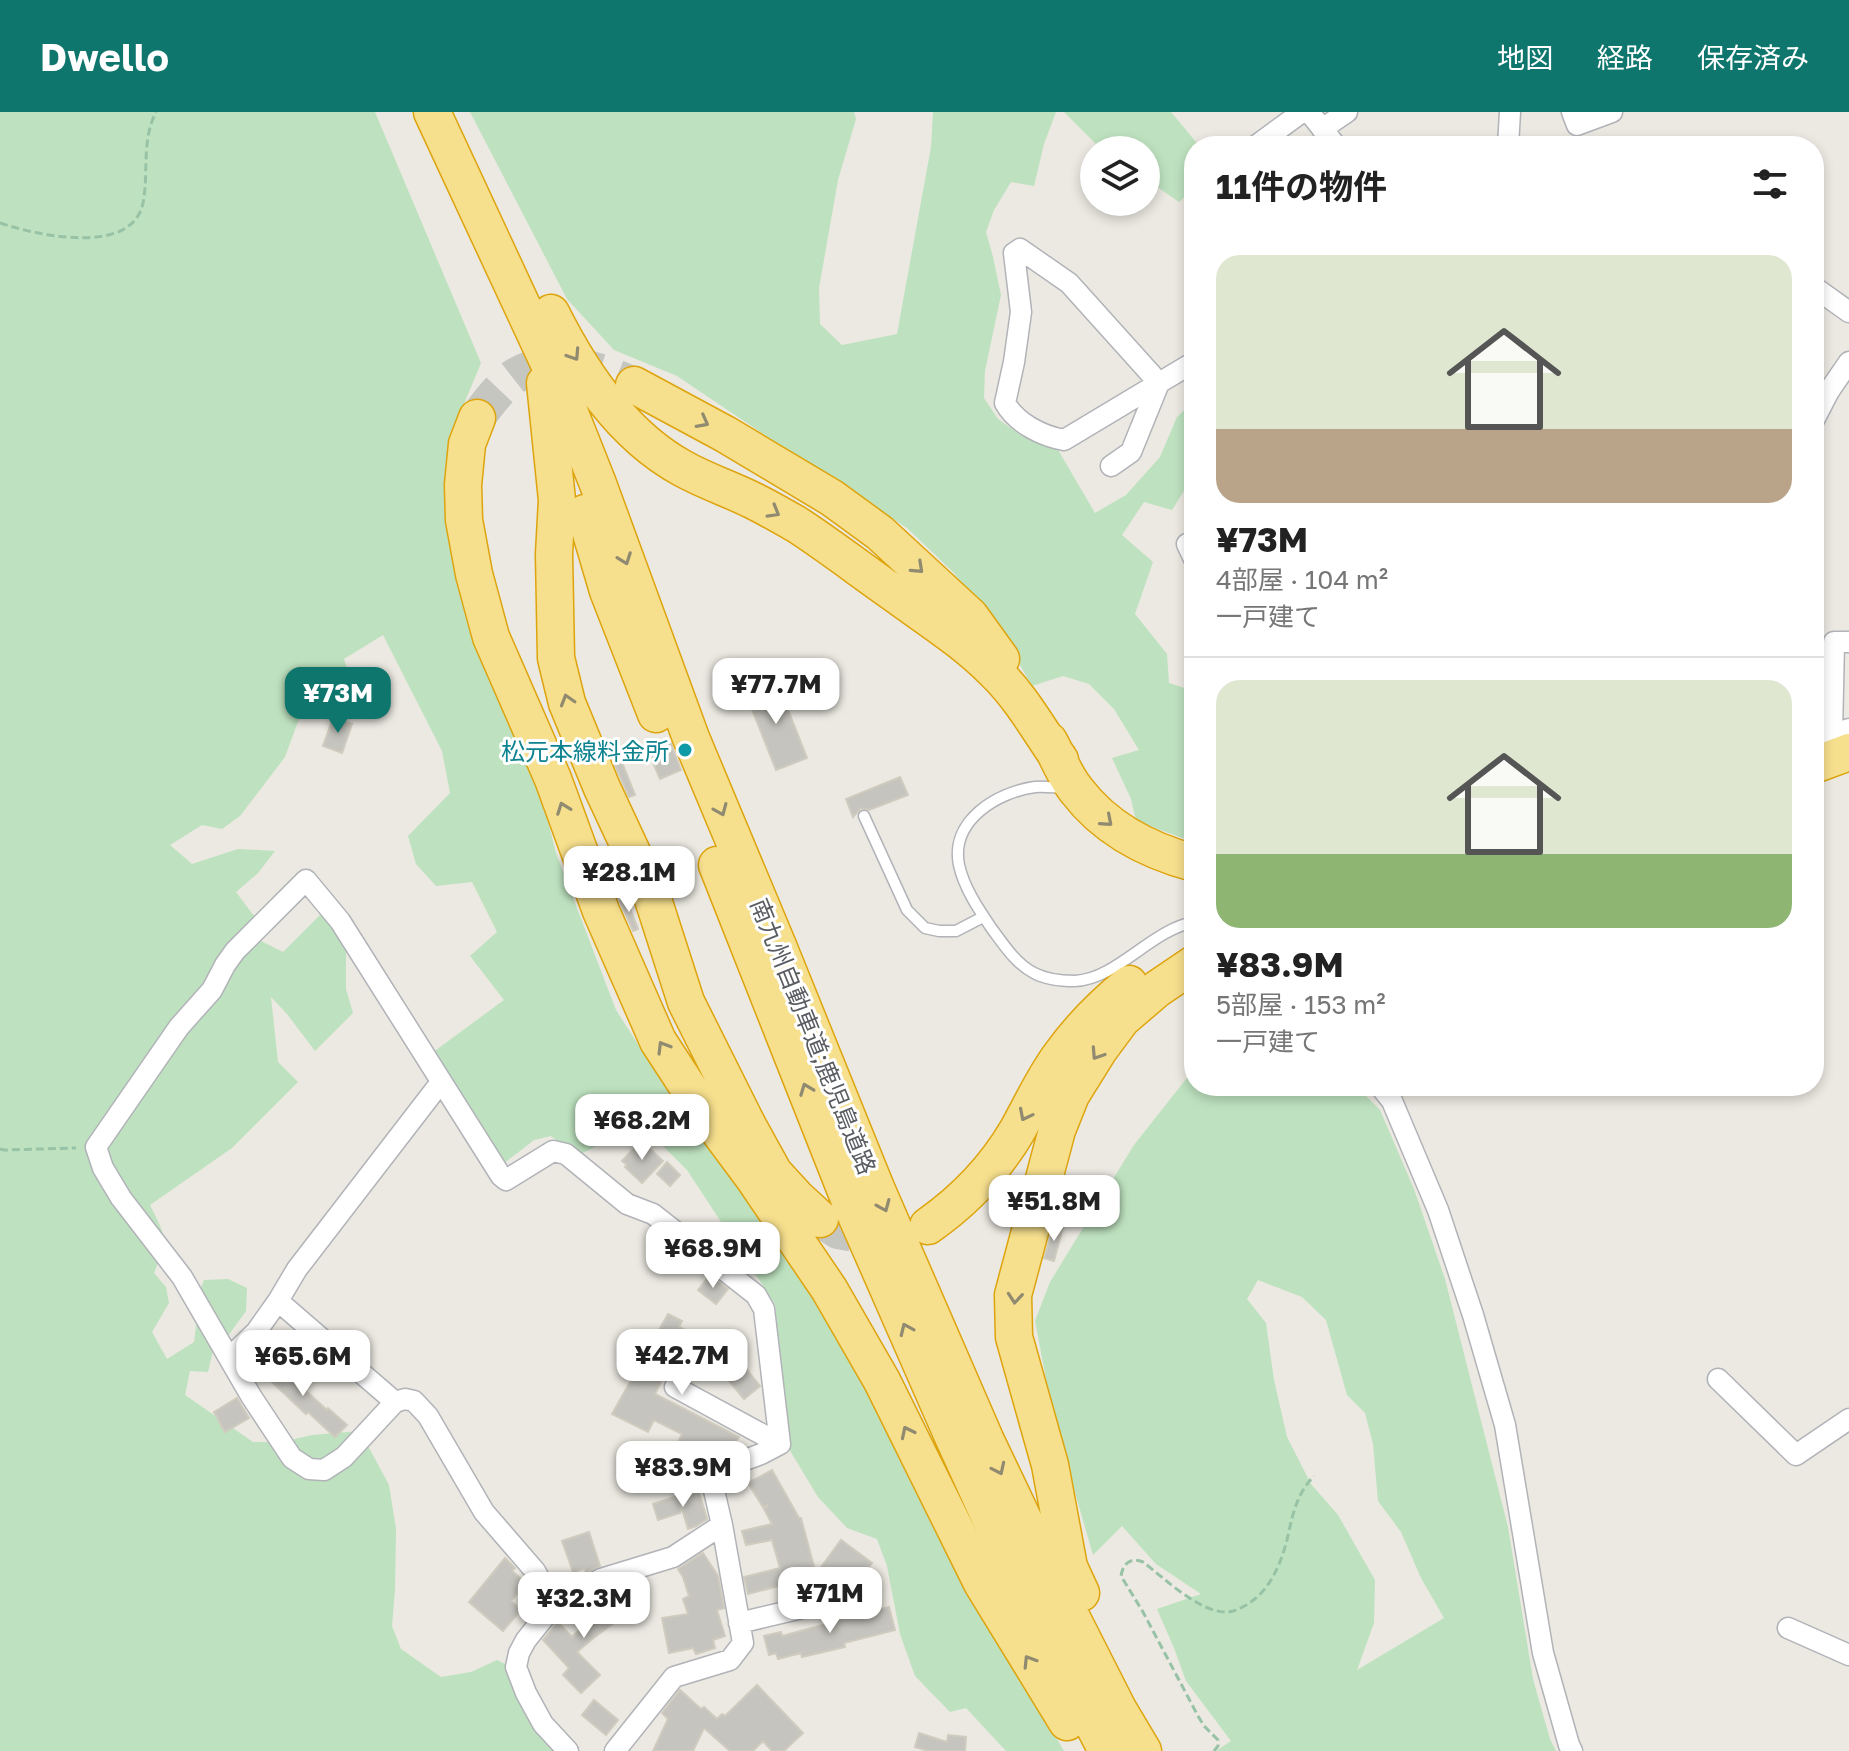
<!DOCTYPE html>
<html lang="ja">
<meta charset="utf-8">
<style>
body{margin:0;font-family:"Golos Text","Noto Sans JP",sans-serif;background:#f6f6f6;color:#222;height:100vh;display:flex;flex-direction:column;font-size:30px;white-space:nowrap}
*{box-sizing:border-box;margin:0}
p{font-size:26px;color:#767676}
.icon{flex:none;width:44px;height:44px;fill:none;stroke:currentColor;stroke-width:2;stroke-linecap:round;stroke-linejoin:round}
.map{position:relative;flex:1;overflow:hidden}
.panel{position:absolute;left:1184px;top:24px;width:640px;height:960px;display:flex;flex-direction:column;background:#fff;border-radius:32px;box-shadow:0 4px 12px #0003}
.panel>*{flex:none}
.tools{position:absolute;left:1080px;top:24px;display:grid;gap:16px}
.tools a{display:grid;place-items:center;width:80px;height:80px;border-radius:50%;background:#fff;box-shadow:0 4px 12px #0003;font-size:40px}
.price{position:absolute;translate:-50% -68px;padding:0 18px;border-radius:16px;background:#fff;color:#222;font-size:26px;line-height:52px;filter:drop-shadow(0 2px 4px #0008)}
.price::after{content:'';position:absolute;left:50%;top:48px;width:24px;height:18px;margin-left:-12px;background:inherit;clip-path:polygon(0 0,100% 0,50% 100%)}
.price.active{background:#0f766e;color:#fff}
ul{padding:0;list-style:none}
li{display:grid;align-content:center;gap:16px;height:424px;padding:0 32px}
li+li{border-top:2px solid #e0e0e0}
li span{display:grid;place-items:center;height:248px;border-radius:24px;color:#555}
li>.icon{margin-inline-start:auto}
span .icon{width:144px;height:144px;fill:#fffc;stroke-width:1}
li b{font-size:34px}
h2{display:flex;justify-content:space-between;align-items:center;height:96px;padding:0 32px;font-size:34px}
header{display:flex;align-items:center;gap:48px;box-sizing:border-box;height:112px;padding:0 40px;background:#0f766e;color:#fff}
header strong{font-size:38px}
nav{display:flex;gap:44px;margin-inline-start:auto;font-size:28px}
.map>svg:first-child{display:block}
.green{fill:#bee2bf;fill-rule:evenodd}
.building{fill:#c6c4be;stroke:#cfcbbf;stroke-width:2}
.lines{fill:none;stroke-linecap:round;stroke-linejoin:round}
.highway-tunnel{stroke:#c6c6c1;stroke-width:36;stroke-dasharray:36 18;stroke-linecap:butt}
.lane-casing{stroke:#b1b3b8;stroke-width:13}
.street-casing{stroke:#b1b3b8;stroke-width:23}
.highway-casing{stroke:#dea40e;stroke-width:39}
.path{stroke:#98c2a6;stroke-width:3;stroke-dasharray:8 4;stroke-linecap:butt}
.lane{stroke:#fff;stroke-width:10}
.street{stroke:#fff;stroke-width:20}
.highway{stroke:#f6df8d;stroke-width:36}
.oneway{stroke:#908a70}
.culture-dot{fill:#0f9aa8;stroke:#fff;stroke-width:3}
.labels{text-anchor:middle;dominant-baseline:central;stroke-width:6;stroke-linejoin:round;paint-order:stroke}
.culture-label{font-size:24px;fill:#0d838f;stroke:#fff;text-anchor:end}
.street-label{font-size:24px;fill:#595c61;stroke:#fff}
</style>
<header>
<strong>Dwello</strong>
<nav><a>地図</a><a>経路</a><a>保存済み</a></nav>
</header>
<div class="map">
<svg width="1849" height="1639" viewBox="0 0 1849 1639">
<rect width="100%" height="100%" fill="#ebe9e1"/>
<path class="green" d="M0 0H375L481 251 466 287 452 332 556 741 616 898 652 954 731 1058 803 1161 875 1287 1025 1573 1064 1639H1006L966 1596 950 1600 915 1564 900 1522 887 1454 877 1427 847 1416 818 1385 789 1337 775 1192 687 1058 638 1009 619 996 596 1034 577 1044 551 1024 534 1028 503 1052 432 941 504 888 470 844 497 820 472 770 436 774 416 752 408 724 450 681 442 639 383 523 344 547 352 572 343 596 307 585 285 645 240 704 222 717 202 713 170 733 192 752 238 737 275 739 258 761 236 780 254 804 261 829 283 840 321 802 346 827V877L353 901 315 939 287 902 271 885 278 950 298 970 232 1036 150 1093C167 1127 168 1126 154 1161L166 1175 169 1191 152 1220 167 1247 194 1230 196 1214 194 1194 204 1168 228 1167 247 1176 246 1199 228 1224 213 1239 208 1260 190 1259 185 1283 253 1330H282L312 1323 360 1319 389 1373 396 1417 395 1478 392 1514 401 1537 441 1565 471 1560 497 1548 519 1559 567 1639H0Z
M470 0H854L856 7 838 68 819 176 820 212 842 233 897 222 931 35 933 0H1056L1044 32 1034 74 1011 70 994 98 986 120 993 145 1001 183 985 259 984 286 998 307 1022 324 1054 331 1095 401 1126 383 1160 345 1177 305 1194 289V363L1172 398 1144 390 1122 423 1153 450 1135 502 1167 542 1169 571 1194 579V708L1188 728 1136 709 1131 687 1112 646 1139 638 1114 597 1089 572 1063 564 1032 574 996 511 953 460 907 416 775 330 677 264 614 238 567 187Z
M1064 0H1171L1196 30 1197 34H1194V74L1190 80 1179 90 1146 67V38H1102Z
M1194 957V974H1356L1380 998 1414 1077 1445 1167 1508 1415 1533 1567 1550 1627 1556 1639H1216L1231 1629 1186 1569 1174 1536 1157 1497 1201 1482 1156 1452 1122 1414 1093 1443 1053 1304 1035 1209 1050 1170 1134 1033ZM1258 1168 1302 1185 1326 1208 1347 1283 1365 1301 1373 1332 1378 1389 1401 1420 1421 1466 1444 1506 1357 1558 1374 1511 1375 1468 1338 1403 1311 1372 1287 1325 1274 1268 1266 1211 1247 1187Z"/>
<path class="building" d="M777 570 807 646 776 658 746 582Z
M333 606 352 612 342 641 323 634Z
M669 627 681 658 660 667 647 637Z
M621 648 635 683 629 685 614 651Z
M900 665 908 683 869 698 861 696 853 705 846 687Z
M626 786 638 817 633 819 620 789Z
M639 1031 644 1035 646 1033 663 1049 642 1071 625 1055 627 1053 622 1049Z
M667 1050 680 1063 670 1074 657 1062Z
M1054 1113 1063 1115 1054 1149 1044 1146Z
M710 1163 728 1177 716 1192 698 1178Z
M668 1202 682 1209 679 1215 737 1245 760 1274 744 1287 725 1264 676 1239 655 1282 739 1325 731 1339 728 1340 721 1336 717 1344 713 1334 706 1349 698 1357V1365L694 1373 665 1358 682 1322 654 1308 648 1320 612 1302Z
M271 1247 327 1298 328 1296 347 1313 335 1325 308 1300 306 1302 260 1259Z
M237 1286 249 1306 225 1320 214 1300Z
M772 1358 799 1406H801L816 1462 841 1428 872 1451 859 1469 842 1456 806 1482H801L804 1477 798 1469 748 1482 744 1465 780 1456 772 1428 746 1433 742 1419 772 1412 764 1397 768 1393 763 1395 748 1371Z
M690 1380 688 1384 699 1380 707 1407 696 1414 688 1417 682 1397 680 1401 658 1408 653 1392Z
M589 1420 600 1454 586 1460 585 1456 573 1460 562 1429Z
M703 1441 718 1464 724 1496 717 1498 725 1524 713 1528 715 1536 696 1542 693 1536 669 1541 662 1506 688 1502 683 1487 689 1484 683 1465 678 1457Z
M505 1446 515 1456 512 1459 526 1471 511 1489 521 1498 503 1519 469 1490Z
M608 1479 625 1503 592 1527 577 1540 600 1563 581 1581 563 1563 569 1556 543 1528 558 1510 572 1525 591 1507 581 1494Z
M889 1495 895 1518 844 1531 845 1535 802 1545 801 1541 778 1547 776 1541 769 1543 764 1524 781 1520 782 1524Z
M757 1573 803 1621 784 1639H772L763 1629 753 1639H730L704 1616 693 1639H653L668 1607 662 1601 680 1578 701 1597 704 1595 717 1607 722 1602 725 1604Z
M594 1588 618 1608 606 1623 582 1603Z
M919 1621 947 1630 948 1623 966 1625 965 1639H928L915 1635Z"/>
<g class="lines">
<path class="highway-tunnel" d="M477 306C488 291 500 275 515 264 524 258 534 256 544 255 579 249 603 260 634 273
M820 1107 838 1119 880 1127 892 1124"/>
<g class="lane-casing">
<path id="lane" d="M1066 676C1056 676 1045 674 1035 675 998 680 950 708 959 753 964 776 979 798 992 817 1004 833 1016 852 1034 861 1045 867 1063 869 1075 869 1117 867 1151 818 1194 810
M864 704 907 798 925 816 939 819H956L983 805"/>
</g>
<g class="street-casing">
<path id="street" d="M1309 0 1336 34
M1572 0 1577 13 1612 0
M1322 17 1347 0
M1257 33 1302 0
M1508 34 1510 0
M1814 175 1849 200
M1159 271 1069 171 1020 137 1014 141 1021 200 1014 250 1005 291C1016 311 1042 324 1064 328L1194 250
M1814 308 1829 279 1849 250
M1111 354 1131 340 1159 271
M1187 432 1194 447
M1832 622 1834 530H1849
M1814 629 1832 622 1849 617
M1380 974 1392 989 1438 1098 1473 1203 1505 1313 1543 1541 1569 1633 1572 1639
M278 1189 395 1290
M229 1246 256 1220 278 1189 297 1157 441 970
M1718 1267 1796 1343 1849 1307
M675 1275 780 1332
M554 1493 535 1459 484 1400 428 1304 414 1289 405 1287 395 1290 344 1345 324 1358 309 1357 292 1346 251 1284 182 1165 121 1086 103 1056 96 1035 179 915 212 878 225 853 235 839 306 768 340 809 501 1064 506 1068 553 1039 566 1042 627 1092 653 1102 756 1183 764 1197 780 1332 761 1342 710 1361 722 1413
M739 1511 857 1483
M1788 1516 1849 1543
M568 1639 543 1612 526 1581 516 1555 519 1541 526 1528 554 1493 601 1467 673 1445 722 1413 743 1531 730 1548 674 1565 615 1639"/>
</g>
<g class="highway-casing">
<path id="highway" d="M432 0 558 271 598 372 691 626 778 834 876 1076 986 1329 1048 1459 1118 1597 1143 1639
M551 201C581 261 622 323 682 356 705 369 730 377 754 389 768 396 782 404 796 412 830 434 862 459 895 482 929 507 966 530 995 560 1021 585 1039 618 1060 648
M545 271 557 388 554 442 556 546 567 591 602 676 651 781 686 890 748 1014 774 1061 796 1085 820 1107
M634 273 725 322 832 386 880 421 970 504 1001 547
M477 306 467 332 463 373 464 408 474 462 491 525 553 667 601 799 658 929 701 995 753 1065 829 1177 882 1269 982 1471 1067 1610
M585 401 608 479 656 602
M1049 629C1058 645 1065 665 1077 679 1106 717 1149 739 1194 751
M1814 653 1849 640
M717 753 851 1092 954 1327 1018 1467 1107 1639
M928 1114C965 1088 994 1058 1017 1019 1031 994 1043 967 1060 944 1080 916 1103 893 1129 872
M1081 1481 1069 1455 1050 1353 1014 1225 1013 1183 1057 1018 1071 983 1099 938 1122 907 1157 877 1194 852"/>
</g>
<path class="path" d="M0 111C36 123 132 145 143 91 149 60 141 30 156 0
M0 1037 4 1038 76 1036
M1214 1639 1218 1634V1628L1204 1614 1198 1604 1143 1500 1121 1464C1123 1451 1131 1445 1143 1450 1164 1466 1201 1502 1228 1500 1237 1499 1249 1492 1256 1486 1272 1472 1280 1452 1286 1432 1292 1407 1295 1383 1314 1364"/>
<use href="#lane" class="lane"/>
<use href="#street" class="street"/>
<use href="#highway" class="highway"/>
</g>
<defs><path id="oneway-chevron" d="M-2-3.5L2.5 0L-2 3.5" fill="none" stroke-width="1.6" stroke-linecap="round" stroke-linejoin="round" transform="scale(2)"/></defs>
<g class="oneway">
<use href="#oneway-chevron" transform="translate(574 243) rotate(57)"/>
<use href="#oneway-chevron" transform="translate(703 310) rotate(28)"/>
<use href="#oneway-chevron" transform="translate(774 400) rotate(30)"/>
<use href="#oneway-chevron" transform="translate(625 447) rotate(70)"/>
<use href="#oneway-chevron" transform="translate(918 456) rotate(43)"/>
<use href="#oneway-chevron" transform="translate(567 588) rotate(-107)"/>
<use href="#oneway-chevron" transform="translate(563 696) rotate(-110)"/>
<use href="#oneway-chevron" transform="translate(721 698) rotate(67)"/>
<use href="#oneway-chevron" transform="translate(1107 709) rotate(41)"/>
<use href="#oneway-chevron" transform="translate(663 935) rotate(-121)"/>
<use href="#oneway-chevron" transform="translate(1097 942) rotate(123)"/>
<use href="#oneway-chevron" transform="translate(806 977) rotate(-111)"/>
<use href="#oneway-chevron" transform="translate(1025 1003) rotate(117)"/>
<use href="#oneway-chevron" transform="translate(884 1094) rotate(67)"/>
<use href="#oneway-chevron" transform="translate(1015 1186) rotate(95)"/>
<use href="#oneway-chevron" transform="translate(906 1217) rotate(-114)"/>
<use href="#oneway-chevron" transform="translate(907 1320) rotate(-116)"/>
<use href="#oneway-chevron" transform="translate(999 1357) rotate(65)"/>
<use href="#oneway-chevron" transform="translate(1029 1549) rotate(-122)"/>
</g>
<circle class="culture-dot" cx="685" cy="638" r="8"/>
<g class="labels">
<g class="culture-label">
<text x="669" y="638">松元本線料金所</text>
</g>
<g class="street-label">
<text transform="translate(814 924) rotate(68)">南九州自動車道;鹿児島道路</text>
</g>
</g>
</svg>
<div class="tools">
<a><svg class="icon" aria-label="layers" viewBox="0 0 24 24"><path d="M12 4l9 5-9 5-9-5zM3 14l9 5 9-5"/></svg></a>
</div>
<b class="price" style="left:776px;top:614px">¥77.7M</b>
<b class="price active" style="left:338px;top:623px">¥73M</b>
<b class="price" style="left:629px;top:802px">¥28.1M</b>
<b class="price" style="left:642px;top:1050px">¥68.2M</b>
<b class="price" style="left:1054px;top:1131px">¥51.8M</b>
<b class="price" style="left:713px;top:1178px">¥68.9M</b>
<b class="price" style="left:682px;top:1285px">¥42.7M</b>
<b class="price" style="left:303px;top:1286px">¥65.6M</b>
<b class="price" style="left:683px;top:1397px">¥83.9M</b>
<b class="price" style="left:830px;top:1523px">¥71M</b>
<b class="price" style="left:584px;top:1528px">¥32.3M</b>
<section class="panel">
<h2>11件の物件<svg class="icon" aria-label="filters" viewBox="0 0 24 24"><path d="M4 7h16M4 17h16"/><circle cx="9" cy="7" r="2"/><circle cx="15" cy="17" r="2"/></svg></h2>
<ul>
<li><span style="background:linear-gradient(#dfe7d0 70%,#b9a48a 0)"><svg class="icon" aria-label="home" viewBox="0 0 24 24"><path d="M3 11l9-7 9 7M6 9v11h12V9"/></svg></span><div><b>¥73M</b><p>4部屋 · 104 m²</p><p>一戸建て</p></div></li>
<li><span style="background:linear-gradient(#dfe7d0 70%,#8fb573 0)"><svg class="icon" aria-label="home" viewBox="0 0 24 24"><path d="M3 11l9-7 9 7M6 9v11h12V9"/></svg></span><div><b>¥83.9M</b><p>5部屋 · 153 m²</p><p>一戸建て</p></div></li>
</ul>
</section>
</div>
